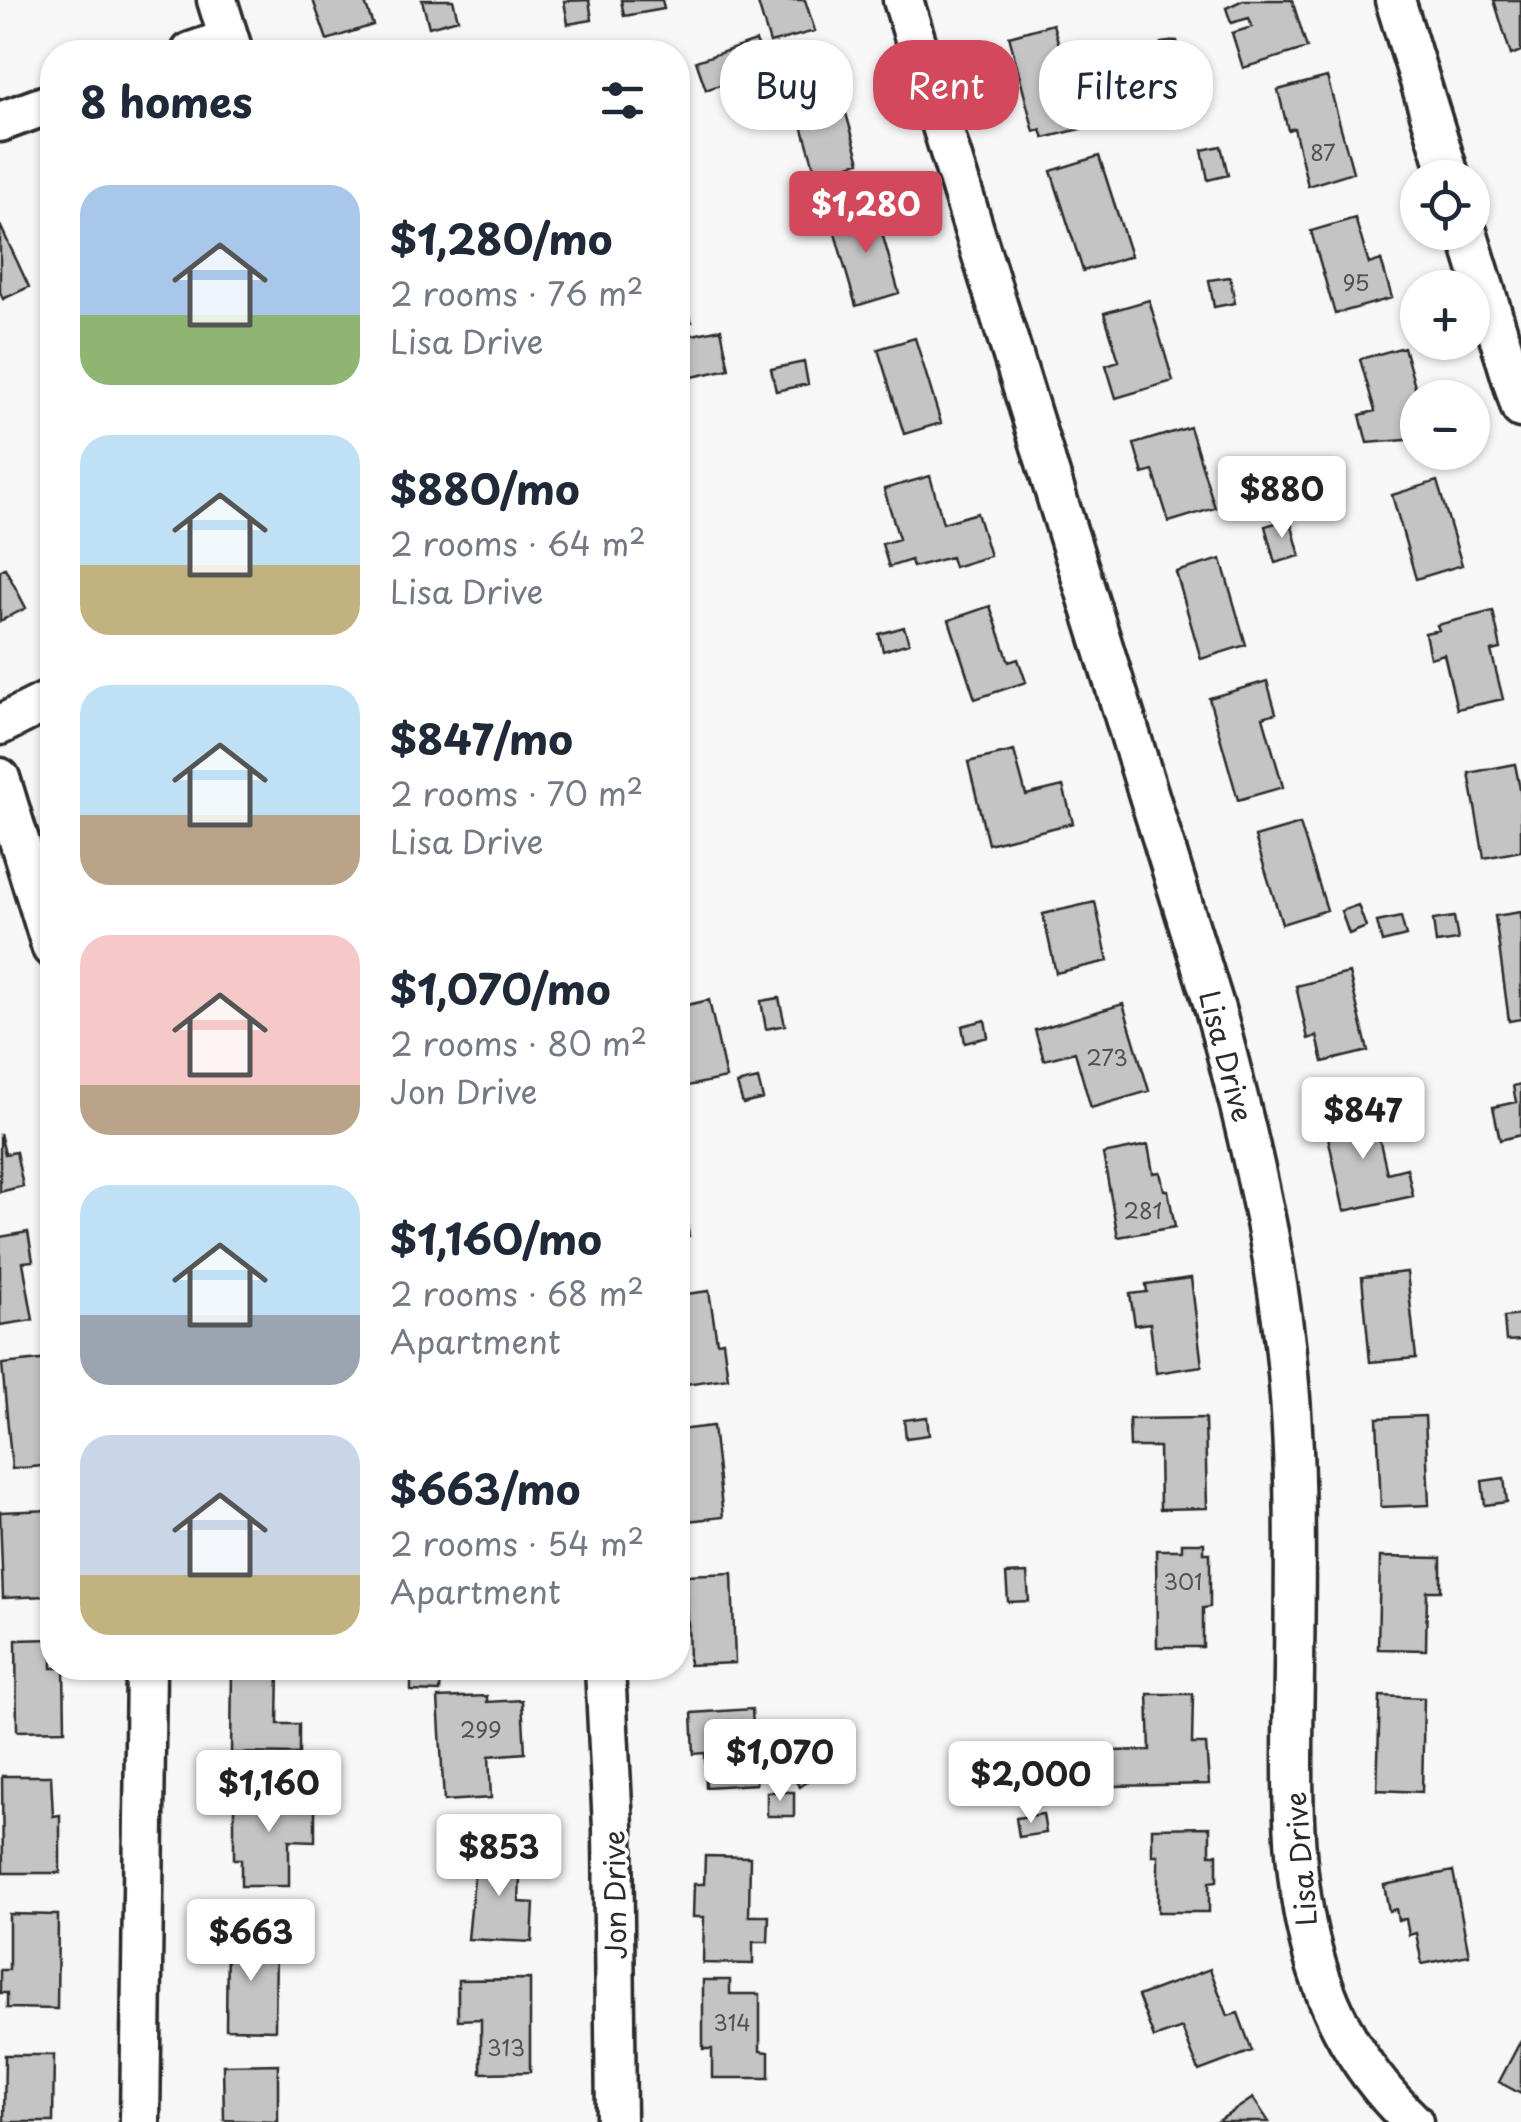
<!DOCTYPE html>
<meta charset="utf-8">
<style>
body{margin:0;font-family:"Playpen Sans",sans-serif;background:#f6f6f7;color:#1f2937;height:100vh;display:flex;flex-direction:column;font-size:38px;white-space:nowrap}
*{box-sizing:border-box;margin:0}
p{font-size:32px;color:#747a83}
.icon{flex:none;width:55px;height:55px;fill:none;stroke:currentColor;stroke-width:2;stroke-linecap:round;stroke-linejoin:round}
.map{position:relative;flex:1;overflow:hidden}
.sheet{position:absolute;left:40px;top:40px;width:650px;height:1640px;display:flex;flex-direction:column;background:#fff;border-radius:40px;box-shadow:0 2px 8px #0004}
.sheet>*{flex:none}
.guide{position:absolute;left:720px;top:40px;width:650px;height:90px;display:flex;gap:20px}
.controls{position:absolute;left:1400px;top:160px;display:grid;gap:20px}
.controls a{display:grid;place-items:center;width:90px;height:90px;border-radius:50%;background:#fff;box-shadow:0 2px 8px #0004;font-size:50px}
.price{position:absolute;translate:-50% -85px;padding:0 22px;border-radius:10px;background:#fff;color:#222;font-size:32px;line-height:65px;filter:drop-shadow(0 2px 5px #0008)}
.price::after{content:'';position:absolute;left:50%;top:60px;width:30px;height:22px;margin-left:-15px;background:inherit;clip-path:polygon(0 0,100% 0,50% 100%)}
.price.on{background:#d1495b;color:#fff}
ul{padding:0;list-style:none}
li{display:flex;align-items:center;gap:30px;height:250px;padding:0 40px}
li span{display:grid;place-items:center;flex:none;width:280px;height:200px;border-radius:30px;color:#555}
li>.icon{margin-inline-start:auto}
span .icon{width:120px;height:120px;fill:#fffc;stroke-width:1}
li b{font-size:42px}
h2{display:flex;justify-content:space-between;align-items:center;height:120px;padding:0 40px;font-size:42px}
.pill{padding:0 35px;border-radius:40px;background:#fff;box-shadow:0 2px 8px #0004;font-size:35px;line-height:90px}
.pill.on{background:#d1495b;color:#fff}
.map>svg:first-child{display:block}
.building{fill:#c4c4c4;stroke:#2b2b2b;stroke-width:2.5}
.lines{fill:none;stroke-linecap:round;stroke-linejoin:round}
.minor-casing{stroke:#2b2b2b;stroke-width:45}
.minor{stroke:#fff;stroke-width:38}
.labels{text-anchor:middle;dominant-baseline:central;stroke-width:8;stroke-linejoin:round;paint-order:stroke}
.number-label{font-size:22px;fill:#515151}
.street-label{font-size:28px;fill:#2b2b2b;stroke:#fff}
</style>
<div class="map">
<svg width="1521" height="2122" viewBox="0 0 1521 2122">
<rect width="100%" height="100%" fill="#f7f7f7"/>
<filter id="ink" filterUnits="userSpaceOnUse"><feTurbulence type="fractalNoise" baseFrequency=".01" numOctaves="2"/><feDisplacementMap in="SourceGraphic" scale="20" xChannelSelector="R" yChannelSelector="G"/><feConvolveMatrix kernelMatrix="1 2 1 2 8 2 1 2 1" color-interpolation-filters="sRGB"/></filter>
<g filter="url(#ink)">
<path class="building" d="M313 0H364L373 25 327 40Z
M422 0H453L458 19 429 27Z
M589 0 592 20 568 24 564 1Z
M621 0H662L664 9 624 16Z
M757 0H805L815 31 770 43Z
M1243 0H1292L1307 48 1243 68 1232 33 1252 27 1249 18 1231 23 1226 8Z
M1494 0H1521V51L1511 55Z
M1053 24 1071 87 1087 83 1096 115 1082 119 1084 128 1044 138 1041 130 1034 132 1009 36Z
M756 41 767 68 706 90 696 61Z
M1177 41 1183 70 1166 73 1161 43Z
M835 75 860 162 816 174 791 87Z
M1327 77 1353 172 1308 186 1294 128 1288 130 1278 90Z
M1221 146 1228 175 1208 180 1202 150Z
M1099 156 1131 256 1083 271 1051 171Z
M873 201 899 293 856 306 832 223 856 216 853 207Z
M1355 218 1369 264 1381 260 1392 298 1335 314 1311 231Z
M0 225 29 287 3 299 0 292Z
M1230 277 1235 303 1214 307 1209 280Z
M678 286 692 322 678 327Z
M1149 300 1173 381 1116 398 1106 365 1119 361 1104 313Z
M721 329 729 369 692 377 683 337Z
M915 338 941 423 904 434 878 349Z
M1404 347 1418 398V439L1367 443 1360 415 1375 411 1360 359Z
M804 362 808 384 776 391 771 369Z
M1190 427 1215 508 1169 522 1153 471 1143 474 1134 444Z
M930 476 943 523 977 513 990 556 954 567 951 557 913 567 911 560 889 567 882 544 899 539 884 489Z
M1437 481 1462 565 1416 579 1392 495Z
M1290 519 1300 556 1275 563 1265 526Z
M1221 559 1246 645 1201 659 1176 572Z
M5 568 26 608 0 621V571Z
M990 606 1009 662 1018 659 1026 682 975 699 949 620Z
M1493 611 1501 649 1491 651 1503 699 1457 709 1444 654 1430 658 1425 633 1439 630 1437 625Z
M904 627 909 643 883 651 879 634Z
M1267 681 1276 713 1263 717 1283 787 1238 800 1209 698Z
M1014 751 1026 795 1063 786 1073 823 988 844 968 762Z
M1515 764 1521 794V851L1484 858 1469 773Z
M1300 824 1327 910 1282 924 1255 837Z
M1095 902 1108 961 1056 973 1043 914Z
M1358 905 1366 927 1349 934 1341 911Z
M1521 912V1019L1509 1021 1495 916Z
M1401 917 1406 936 1382 942 1377 922Z
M1454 917 1458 940 1436 943 1433 920Z
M1349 973 1368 1051 1323 1062 1317 1036 1308 1039 1296 986Z
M779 998 785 1025 766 1029 761 1001Z
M709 1000 726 1078 678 1088V1007Z
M1123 1004 1149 1091 1091 1108 1075 1052 1044 1060 1035 1030Z
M985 1020 988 1037 965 1043 962 1026Z
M758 1079 763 1099 743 1104 737 1084Z
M1521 1084V1135L1500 1140 1493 1107 1516 1102 1513 1086Z
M1372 1107 1387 1173 1407 1168 1413 1196 1344 1211 1324 1118Z
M0 1133 5 1154 16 1152 23 1186 0 1192Z
M1148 1145 1153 1173 1160 1172 1164 1190H1168L1175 1227 1118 1237 1103 1154Z
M678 1169 689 1236 678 1238Z
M28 1232 33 1261 23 1262 33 1320 0 1325V1237Z
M1407 1272 1416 1358 1370 1362 1362 1277Z
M1191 1278 1202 1366 1156 1373 1150 1323 1135 1325 1130 1294 1147 1292 1146 1284Z
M709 1291 717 1342 723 1341 728 1378 678 1385V1295Z
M1521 1315V1340L1506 1341 1504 1317Z
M50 1359 52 1465 12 1469 2 1364Z
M1425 1416 1429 1505 1381 1507 1377 1418Z
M927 1417 929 1435 906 1438 904 1420Z
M1205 1418 1207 1508 1160 1509 1159 1447H1130L1129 1419Z
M713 1426 723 1517 678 1522V1430Z
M1504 1478 1507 1502 1485 1505 1482 1481Z
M52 1510V1567H45L46 1596 3 1598 0 1512Z
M1182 1543H1204V1553H1210V1607L1203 1608V1647H1157L1156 1550H1182Z
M1380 1557 1441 1558V1591H1427L1426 1650 1378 1649Z
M732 1573 735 1663 689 1665 687 1575Z
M1027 1573 1029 1601 1008 1602 1006 1574Z
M52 1639V1668H64L65 1730 17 1731 16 1640Z
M232 1668H279L278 1724H299V1754L231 1753Z
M411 1676 441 1677 440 1692 411 1691Z
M1148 1694H1193L1192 1744H1206L1209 1784 1113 1786 1112 1751 1150 1750Z
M487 1696V1702L522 1700 525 1753 489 1756 491 1798 444 1801 438 1698Z
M1380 1696 1424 1698 1422 1792 1377 1790Z
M752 1709 756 1784 706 1787 705 1753 694 1754 692 1713Z
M803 1753 818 1772 800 1787 785 1768Z
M2 1776H51L53 1816 60 1815V1873H3Z
M234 1787 260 1788V1799L315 1800V1841L289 1840V1886H241V1859H234Z
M767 1792H794V1816H767Z
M1043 1814 1046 1833 1019 1837 1016 1818Z
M1210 1827V1854H1217V1881L1209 1882V1912H1158V1855H1152V1828Z
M477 1849 521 1851 519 1902 534 1903 532 1942 468 1939Z
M705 1856 750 1857 749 1916H769L768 1942H753V1964L703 1963 704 1917H693L694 1884H704Z
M1453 1871 1469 1955 1422 1964 1416 1933 1409 1935 1406 1919 1398 1920 1396 1909 1389 1911 1384 1885Z
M9 1914 58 1915 57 2009 7 2008V1993H0V1970H9Z
M227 1939H276L275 2030 226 2029Z
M1210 1969 1228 2016 1238 2013 1252 2051 1199 2071 1182 2028 1154 2038 1138 1996Z
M530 1979V2072L481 2073V2019L458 2020V1980Z
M703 1980H730V1994H760V2051L769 2052V2078H712V2049H703Z
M1520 2042 1521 2043V2094L1499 2082Z
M5 2055H54L53 2122H4Z
M278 2064V2122L224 2120 223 2065Z
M1253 2098 1269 2122H1217Z"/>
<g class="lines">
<g class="minor-casing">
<path id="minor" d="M217 0 233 52
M903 0 1215 1009C1247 1129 1277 1249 1288 1373 1297 1472 1295 1570 1294 1669 1292 1835 1281 1996 1413 2122
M1395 0 1450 178
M191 52 229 39
M0 122 52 103
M1467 232 1521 408
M0 725 52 699
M0 778 52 948
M605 1668 613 1827 616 2122
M140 2122 146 1668"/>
</g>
<use href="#minor" class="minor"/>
</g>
</g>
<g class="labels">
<g class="number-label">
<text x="1323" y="151">87</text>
<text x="1356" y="281">95</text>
<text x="1107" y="1056">273</text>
<text x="1143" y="1209">281</text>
<text x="1183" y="1580">301</text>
<text x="481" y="1728">299</text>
<text x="732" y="2021">314</text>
<text x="506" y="2046">313</text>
</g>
<g class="street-label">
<text transform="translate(1227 1056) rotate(75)">Lisa Drive</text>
<text transform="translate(1300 1859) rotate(-95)">Lisa Drive</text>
<text transform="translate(614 1895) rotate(-91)">Jon Drive</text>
</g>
</g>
</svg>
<div class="controls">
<a><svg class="icon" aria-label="locate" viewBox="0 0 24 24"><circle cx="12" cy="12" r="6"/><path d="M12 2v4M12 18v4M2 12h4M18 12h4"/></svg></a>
<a>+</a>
<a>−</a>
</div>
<b class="price on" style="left:866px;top:256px">$1,280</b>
<b class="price" style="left:1282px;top:541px">$880</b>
<b class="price" style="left:1363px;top:1162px">$847</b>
<b class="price" style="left:780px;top:1804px">$1,070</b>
<b class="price" style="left:1031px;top:1826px">$2,000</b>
<b class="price" style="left:269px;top:1835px">$1,160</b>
<b class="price" style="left:499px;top:1899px">$853</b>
<b class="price" style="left:251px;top:1984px">$663</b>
<div class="guide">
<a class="pill">Buy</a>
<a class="pill on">Rent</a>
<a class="pill">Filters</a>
</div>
<section class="sheet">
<h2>8 homes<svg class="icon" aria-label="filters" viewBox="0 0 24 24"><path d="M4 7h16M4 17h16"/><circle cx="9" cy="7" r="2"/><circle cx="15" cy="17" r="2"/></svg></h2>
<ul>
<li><span style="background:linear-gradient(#a9c7e8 65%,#8fb573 0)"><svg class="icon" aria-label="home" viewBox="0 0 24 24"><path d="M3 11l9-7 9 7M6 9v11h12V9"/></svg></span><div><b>$1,280/mo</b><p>2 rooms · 76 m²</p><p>Lisa Drive</p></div></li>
<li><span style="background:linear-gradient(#bfe0f5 65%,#c2b280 0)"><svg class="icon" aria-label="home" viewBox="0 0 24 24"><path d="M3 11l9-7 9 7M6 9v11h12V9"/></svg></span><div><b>$880/mo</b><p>2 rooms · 64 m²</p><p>Lisa Drive</p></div></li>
<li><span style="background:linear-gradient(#bfe0f5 65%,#b9a48a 0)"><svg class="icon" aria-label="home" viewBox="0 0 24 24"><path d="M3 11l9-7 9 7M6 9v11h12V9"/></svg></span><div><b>$847/mo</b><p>2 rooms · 70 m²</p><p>Lisa Drive</p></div></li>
<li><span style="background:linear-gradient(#f6c9c9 75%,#b9a48a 0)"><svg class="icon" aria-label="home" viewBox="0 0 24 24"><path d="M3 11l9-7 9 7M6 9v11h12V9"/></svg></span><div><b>$1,070/mo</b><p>2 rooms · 80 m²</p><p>Jon Drive</p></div></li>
<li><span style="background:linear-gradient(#bfe0f5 65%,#9aa5b1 0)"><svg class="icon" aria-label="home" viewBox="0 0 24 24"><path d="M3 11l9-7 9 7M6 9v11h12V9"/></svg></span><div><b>$1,160/mo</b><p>2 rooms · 68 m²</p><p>Apartment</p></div></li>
<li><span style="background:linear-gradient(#c9d6e8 70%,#c2b280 0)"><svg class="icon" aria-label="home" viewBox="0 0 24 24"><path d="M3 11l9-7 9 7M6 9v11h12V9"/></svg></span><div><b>$663/mo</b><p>2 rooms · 54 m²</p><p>Apartment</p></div></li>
</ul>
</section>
</div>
